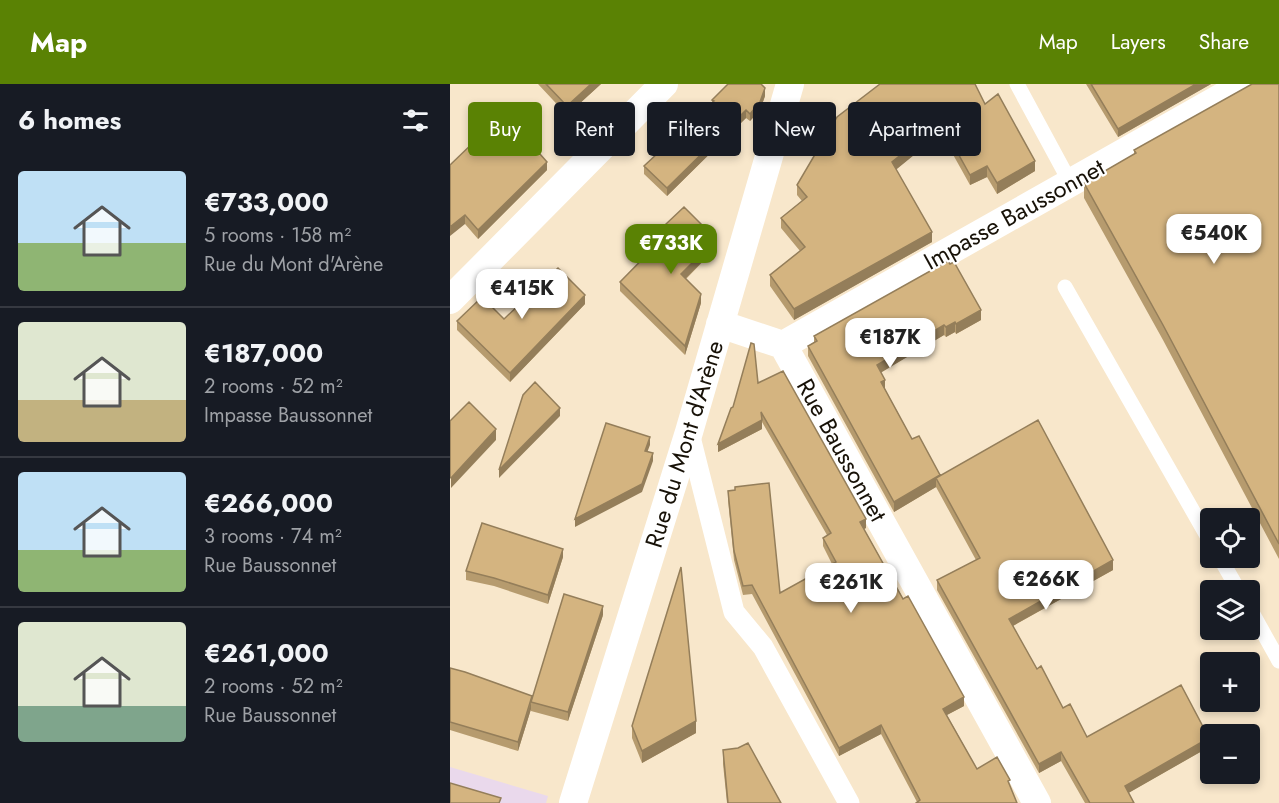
<!DOCTYPE html>
<meta charset="utf-8">
<style>
body{margin:0;font-family:Jost,sans-serif;background:#20242c;color:#f1f3f6;height:100vh;display:flex;flex-direction:column;font-size:22px;white-space:nowrap}
*{box-sizing:border-box;margin:0}
p{font-size:20px;color:#9ea1a6}
.icon{flex:none;width:33px;height:33px;fill:none;stroke:currentColor;stroke-width:2;stroke-linecap:round;stroke-linejoin:round}
.map{position:relative;flex:1;overflow:hidden}
.drawer{display:flex;flex-direction:column;background:#171b24;width:450px}
.drawer>*{flex:none}
.guide{position:absolute;left:18px;top:18px;width:570px;height:54px;display:flex;gap:12px}
.fabs{position:absolute;left:750px;top:424px;display:grid;gap:12px}
.fabs a{display:grid;place-items:center;width:60px;height:60px;border-radius:6px;background:#171b24;box-shadow:0 3px 9px #0003;font-size:30px}
.price{position:absolute;translate:-50% -51px;padding:0 14px;border-radius:12px;background:#fff;color:#222;font-size:20px;line-height:39px;filter:drop-shadow(0 2px 3px #0008)}
.price::after{content:'';position:absolute;left:50%;top:36px;width:18px;height:14px;margin-left:-9px;background:inherit;clip-path:polygon(0 0,100% 0,50% 100%)}
.price.selected{background:#5a8204;color:#fff}
ul{padding:0;list-style:none}
li{display:flex;align-items:center;gap:18px;height:150px;padding:0 18px}
li+li{border-top:2px solid #363941}
li span{display:grid;place-items:center;flex:none;width:168px;height:120px;border-radius:6px;color:#555}
li>.icon{margin-inline-start:auto}
span .icon{width:72px;height:72px;fill:#fffc;stroke-width:1}
li b{font-size:26px}
h2{display:flex;justify-content:space-between;align-items:center;height:72px;padding:0 18px;font-size:26px}
.tag{padding:0 21px;border-radius:6px;background:#171b24;box-shadow:0 3px 9px #0003;font-size:21px;line-height:54px}
.tag.selected{background:#5a8204;color:#fff}
header{display:flex;align-items:center;gap:36px;box-sizing:border-box;height:84px;padding:0 30px;background:#5a8204;color:#fff}
header strong{font-size:28px}
nav{display:flex;gap:33px;margin-inline-start:auto;font-size:21px}
main{display:flex;flex:1;min-height:0}
.map>svg:first-child{display:block}
.education{fill:#ead9ec}
.lines{fill:none;stroke-linecap:round;stroke-linejoin:round}
.service{stroke:#fff;stroke-width:15}
.pedestrian{stroke:#fff;stroke-width:21}
.minor{stroke:#fff;stroke-width:28}
.wall{fill:#b69b6e}
.shaded-wall{fill:#947e5a}
.building{fill:#d4b480;stroke:#947e5a;stroke-width:1.5}
.labels{text-anchor:middle;dominant-baseline:central;stroke-width:4.5;stroke-linejoin:round;paint-order:stroke}
.street-label{font-size:24px;fill:#171107;stroke:#fff}
</style>
<header>
<strong>Map</strong>
<nav><a>Map</a><a>Layers</a><a>Share</a></nav>
</header>
<main>
<section class="drawer">
<h2>6 homes<svg class="icon" aria-label="filters" viewBox="0 0 24 24"><path d="M4 7h16M4 17h16"/><circle cx="9" cy="7" r="2"/><circle cx="15" cy="17" r="2"/></svg></h2>
<ul>
<li><span style="background:linear-gradient(#bfe0f5 60%,#8fb573 0)"><svg class="icon" aria-label="home" viewBox="0 0 24 24"><path d="M3 11l9-7 9 7M6 9v11h12V9"/></svg></span><div><b>€733,000</b><p>5 rooms · 158 m²</p><p>Rue du Mont d'Arène</p></div></li>
<li><span style="background:linear-gradient(#dfe7d0 65%,#c2b280 0)"><svg class="icon" aria-label="home" viewBox="0 0 24 24"><path d="M3 11l9-7 9 7M6 9v11h12V9"/></svg></span><div><b>€187,000</b><p>2 rooms · 52 m²</p><p>Impasse Baussonnet</p></div></li>
<li><span style="background:linear-gradient(#bfe0f5 65%,#8fb573 0)"><svg class="icon" aria-label="home" viewBox="0 0 24 24"><path d="M3 11l9-7 9 7M6 9v11h12V9"/></svg></span><div><b>€266,000</b><p>3 rooms · 74 m²</p><p>Rue Baussonnet</p></div></li>
<li><span style="background:linear-gradient(#dfe7d0 70%,#7fa58c 0)"><svg class="icon" aria-label="home" viewBox="0 0 24 24"><path d="M3 11l9-7 9 7M6 9v11h12V9"/></svg></span><div><b>€261,000</b><p>2 rooms · 52 m²</p><p>Rue Baussonnet</p></div></li>
</ul>
</section>
<div class="map">
<svg width="829" height="719" viewBox="0 0 829 719">
<rect width="100%" height="100%" fill="#f8e7cb"/>
<path class="education" d="M0 683 98 712 96 719H0Z"/>
<g class="lines">
<path class="service" d="M567 0 620 98
M615 203 760 457
M770 474 789 507
M800 525 829 577"/>
<path class="pedestrian" d="M239 349 284 528 313 563 399 719"/>
<path class="minor" d="M0 216 214 0
M270 240 333 261 587 719
M333 261 795 0
M123 719 239 348 340 0"/>
</g>
<path class="wall" d="M88 0H151L117 31Z
M636 0H761L668 53Z
M829 0V475L713 256 634 114V99L684 70V66Z
M315 12 310 26 300 37 296 34 217 112 194 90V82L262 19V16Z
M535 20 585 87 547 110 537 93 520 101 491 49 446 85 482 158 344 236 320 202V191L350 167 331 144V134L352 117 347 111V101Z
M0 81 97 86 28 155 15 140Z
M216 140 266 164 236 195 251 219 235 271 170 207V198L217 150 216 149Z
M135 220 60 298 7 246V237L54 235Z
M531 236 506 250 505 248 496 253 494 251 431 288 435 305 462 355 490 392 663 486 563 542 587 585 613 624 637 653 759 663 678 709 684 719H635L611 677 589 689 487 506V496L526 476 486 403 444 428 358 272V262L364 258V252Z
M308 299 416 444 414 445 514 622 497 631 527 685 560 696 467 718 431 650 389 672 302 510 293 511 284 476 278 416V407L285 406V403L330 509 382 480 373 462V454L377 451 312 338V345L268 368 283 323Z
M113 473 98 520 44 502 16 496V487Z
M153 531 118 637 81 627V625L68 667 0 646V584L82 612Z
M182 642 246 649 192 679 182 654Z
M273 666 331 719H277L273 680Z"/>
<path class="shaded-wall" d="M141 0H151L117 31V22Z
M746 0H761L668 53V45Z
M315 4V12L310 26 300 37V30Z
M296 26V34L217 112V104Z
M491 39V49L442 89V78Z
M585 77V87L547 110V99Z
M97 78V86L28 155V146Z
M537 82V93L520 101V91Z
M15 131V140L0 152V143Z
M482 148V158L344 236V225Z
M266 155V164L231 199V190Z
M251 210V219L235 271V262Z
M135 211V220L60 298V289Z
M531 226V236L506 250V240Z
M505 238V248L496 253V243Z
M494 241V251L427 291V281Z
M435 296V306L431 298Z
M110 324V332L49 394V386Z
M312 336V345L268 368V360Z
M46 345V356L1 404V394Z
M200 353V361L195 374V367Z
M203 369V377L192 408 125 443V435Z
M490 391 486 394V403L444 428V418Z
M416 435V444L410 447V438Z
M113 465V473L98 520V511Z
M663 476V486L559 544V535Z
M153 522V531L118 637V628Z
M514 613V622L493 633V625Z
M81 618V625L68 667V658Z
M246 637V649L192 679V667Z
M431 641V650L389 672V664Z
M759 654V663L675 711V702Z
M611 668V677L589 689V680Z"/>
<path class="building" d="M96 0H141L117 22Z
M278 0H311L315 4 310 18 300 30 296 26 217 104 194 82 264 17 262 16Z
M430 0H525L535 20 548 10 585 77 547 99 537 82 520 91 491 39 442 78 482 148 344 225 320 191 355 163 331 134 357 113 347 101 387 33Z
M641 0H746L668 45Z
M802 0H829V460L713 241 634 99 686 69 684 66Z
M54 29 97 78 28 146 15 131 0 143V81Z
M234 123 266 155 231 190 251 210 235 262 170 198 221 146 216 140Z
M498 177 500 180 504 178 531 226 506 240 505 238 496 243 494 241 427 281 435 296 431 298 462 355 469 352 490 391 444 418 358 262 367 257 364 252Z
M108 184 135 211 60 289 7 237 32 213 54 235Z
M301 259 304 260 308 299 333 287 416 435 410 438 453 515 458 512 514 613 493 625 527 685 547 673 560 696 558 697 567 719H466L470 716 431 641 389 664 302 501 293 502 284 467 278 407 285 406V403L319 399 330 509 386 478 373 454 381 449 311 328 312 336 268 360 281 324 283 323Z
M85 298 110 324 49 386 73 311Z
M19 318 46 345 1 394 0 393V337Z
M588 336 663 476 559 535 587 585 591 582 613 624 620 620 637 653 731 601 759 654 675 702 684 719H640L611 668 589 680 487 496 530 474 486 394Z
M156 339 200 353 195 367 203 369 192 400 125 435Z
M32 439 113 465 98 511 44 494 16 487Z
M231 483 246 637 192 667 182 642Z
M114 510 153 522 118 628 81 618Z
M0 584 15 588 82 612 68 658 0 638Z
M298 659 331 719H278L273 666 288 664Z
M0 699 51 714 49 719H0Z"/>
<g class="labels">
<g class="street-label">
<text transform="translate(564 130) rotate(-29)">Impasse Baussonnet</text>
<text transform="translate(234 360) rotate(-73)">Rue du Mont d'Arène</text>
<text transform="translate(392 366) rotate(61)">Rue Baussonnet</text>
</g>
</g>
</svg>
<div class="fabs">
<a><svg class="icon" aria-label="locate" viewBox="0 0 24 24"><circle cx="12" cy="12" r="6"/><path d="M12 2v4M12 18v4M2 12h4M18 12h4"/></svg></a>
<a><svg class="icon" aria-label="layers" viewBox="0 0 24 24"><path d="M12 4l9 5-9 5-9-5zM3 14l9 5 9-5"/></svg></a>
<a>+</a>
<a>−</a>
</div>
<b class="price" style="left:764px;top:181px">€540K</b>
<b class="price selected" style="left:221px;top:191px">€733K</b>
<b class="price" style="left:72px;top:236px">€415K</b>
<b class="price" style="left:440px;top:285px">€187K</b>
<b class="price" style="left:596px;top:527px">€266K</b>
<b class="price" style="left:401px;top:530px">€261K</b>
<div class="guide">
<a class="tag selected">Buy</a>
<a class="tag">Rent</a>
<a class="tag">Filters</a>
<a class="tag">New</a>
<a class="tag">Apartment</a>
</div>
</div>
</main>
